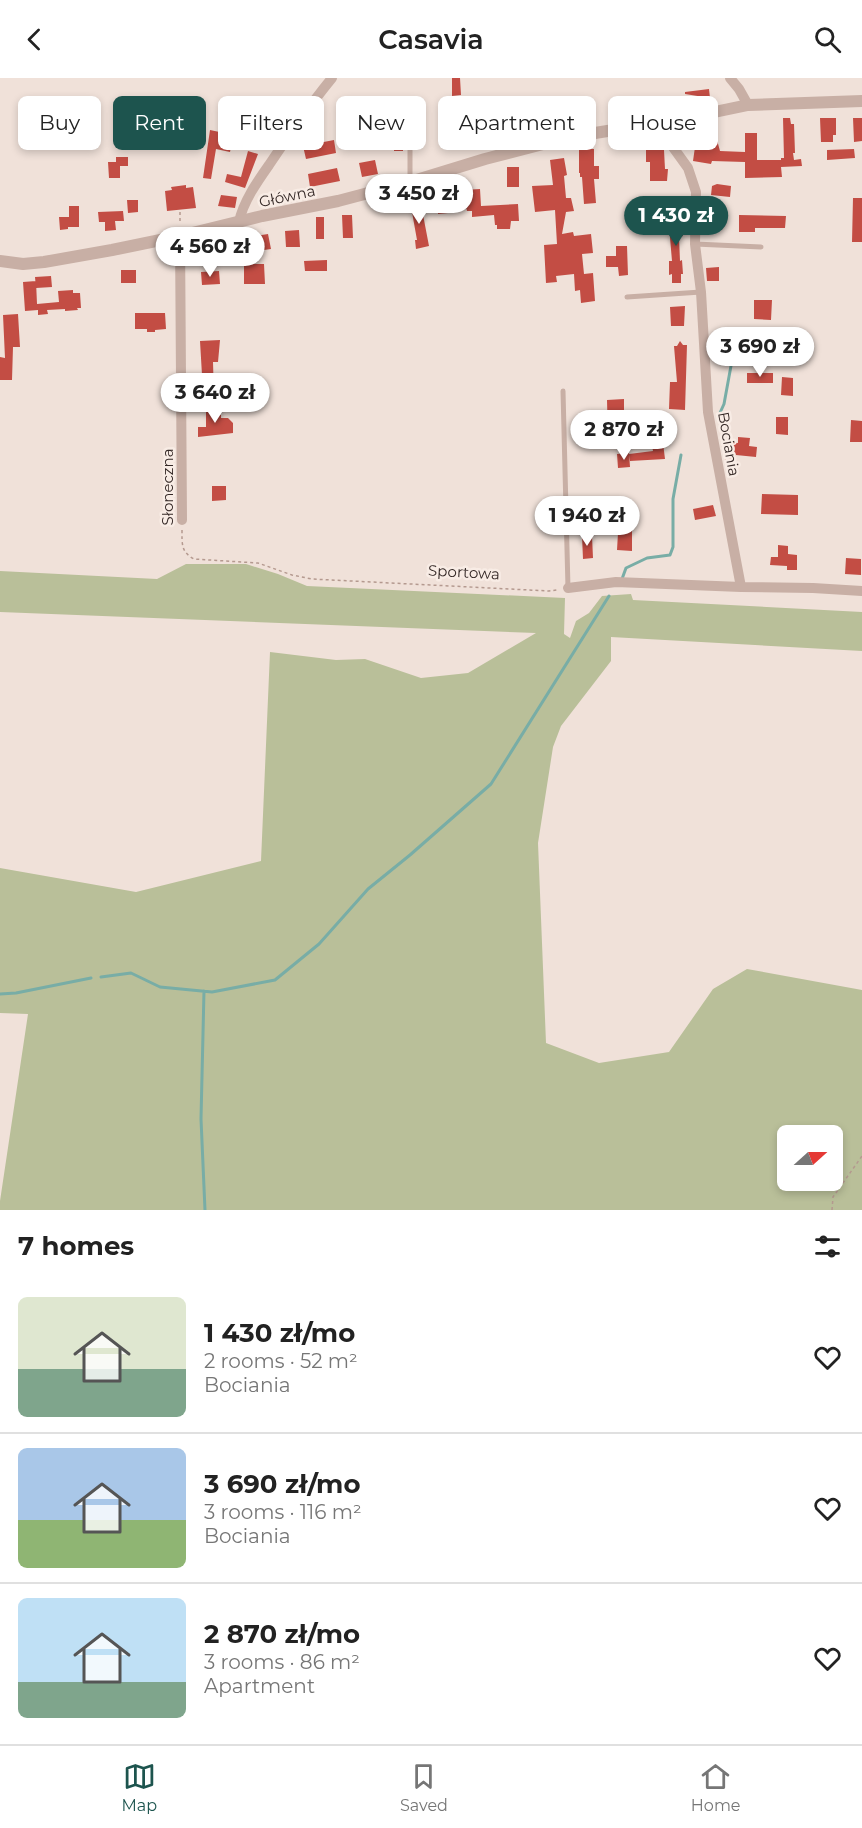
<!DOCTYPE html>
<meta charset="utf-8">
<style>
body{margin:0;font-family:Montserrat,sans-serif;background:#f2f2f2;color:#222;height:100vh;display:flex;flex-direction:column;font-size:22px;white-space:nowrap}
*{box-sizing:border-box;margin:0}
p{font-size:20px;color:#767676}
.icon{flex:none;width:33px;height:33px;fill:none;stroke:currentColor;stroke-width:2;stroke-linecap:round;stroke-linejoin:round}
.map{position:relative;height:1132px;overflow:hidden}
.details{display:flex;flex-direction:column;background:#fff;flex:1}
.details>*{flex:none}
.banner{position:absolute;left:18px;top:18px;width:826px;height:54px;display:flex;gap:12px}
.needle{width:39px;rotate:69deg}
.fabs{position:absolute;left:777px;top:1047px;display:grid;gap:12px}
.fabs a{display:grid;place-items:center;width:66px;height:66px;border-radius:9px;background:#fff;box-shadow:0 3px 9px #0003;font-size:30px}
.price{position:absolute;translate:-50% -51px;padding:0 14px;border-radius:21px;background:#fff;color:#222;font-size:20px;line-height:39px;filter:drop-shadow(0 2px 3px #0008)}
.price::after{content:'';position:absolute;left:50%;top:36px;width:18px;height:14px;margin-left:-9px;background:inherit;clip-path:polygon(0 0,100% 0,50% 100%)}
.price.current{background:#1d544e;color:#fff}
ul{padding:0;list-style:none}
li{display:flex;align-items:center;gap:18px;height:150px;padding:0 18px}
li+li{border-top:2px solid #e0e0e0}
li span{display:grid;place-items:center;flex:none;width:168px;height:120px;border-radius:9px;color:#555}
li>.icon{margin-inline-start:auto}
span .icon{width:72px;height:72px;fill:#fffc;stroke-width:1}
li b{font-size:26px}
h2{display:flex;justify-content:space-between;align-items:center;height:72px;padding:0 18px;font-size:26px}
.chip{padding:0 21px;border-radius:9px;background:#fff;box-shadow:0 3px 9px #0003;font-size:21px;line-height:54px}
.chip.current{background:#1d544e;color:#fff}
header{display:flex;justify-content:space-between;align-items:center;height:78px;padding:0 18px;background:#fff;font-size:27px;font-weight:600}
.tabs{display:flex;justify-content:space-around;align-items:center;height:84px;border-top:2px solid #e0e0e0;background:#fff;font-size:16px;color:#767676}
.tabs a{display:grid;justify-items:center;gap:3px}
.tabs .current{color:#1d544e}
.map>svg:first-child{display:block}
.green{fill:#b9bf99;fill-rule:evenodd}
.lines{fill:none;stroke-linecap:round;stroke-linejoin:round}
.stream{stroke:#78ada6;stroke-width:3}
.building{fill:#c34d44}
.path{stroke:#b4998f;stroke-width:1.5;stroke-dasharray:3 3;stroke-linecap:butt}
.service{stroke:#c8afa5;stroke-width:5}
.minor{stroke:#c8afa5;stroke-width:10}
.tertiary{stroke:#c8afa5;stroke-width:12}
.labels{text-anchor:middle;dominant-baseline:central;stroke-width:5;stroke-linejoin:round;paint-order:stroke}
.street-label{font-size:15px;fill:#342826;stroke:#f8ece5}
</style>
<header><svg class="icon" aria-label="back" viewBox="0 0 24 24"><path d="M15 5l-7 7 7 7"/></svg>Casavia<svg class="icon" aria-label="search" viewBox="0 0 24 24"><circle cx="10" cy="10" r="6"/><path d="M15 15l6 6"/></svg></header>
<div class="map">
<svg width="862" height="1132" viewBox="0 0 862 1132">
<rect width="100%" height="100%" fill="#f0e1d9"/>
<path class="green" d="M186 486H246L278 496 307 508 565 520 564 556 570 560 576 543 589 535 602 518 631 516 633 522 862 534V573L611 559V583L561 648 553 669 538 765 546 965 599 985 669 974 713 911 747 891 862 912V1132H0V1123L28 936 0 935V790L136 814 261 783 270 574 336 582 365 581 421 600 468 595 536 555 0 534V493L157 501ZM788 1058H832V1102H788Z"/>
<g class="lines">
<path class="stream" d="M719 337 724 326 735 266 739 254
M622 501 626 490 647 480 670 477 673 469V421L681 377
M101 899 131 895 160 909 212 914 275 902 319 866 368 811 410 777 491 706 609 518
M204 913 201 1041 205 1132
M0 916 16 915 91 900"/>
</g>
<path class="building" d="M452 0H460L461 17 452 18Z
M709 11 710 20 685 16V14Z
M710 23V26L670 35 669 27Z
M497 25H507V45L498 46V40H494L493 30H498Z
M783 40H790L791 46H794L795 75H793L794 82 801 81 802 88 781 89 782 99 745 100V84L712 83 711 86 693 83 695 69 688 71 683 53 702 48 703 54 714 51 720 73 745 74V55H757V82H781V80H784Z
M820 40H836V57H833V64H821Z
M853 40H862V63L854 64Z
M384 45H405V71H403V73H394V71L392 72V62H388V55H384Z
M468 48 473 61 461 65 457 51Z
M210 52 229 56V54L247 57V60H249L248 66 232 64 230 74 216 71 211 101 203 100Z
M334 62 336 75 306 81 303 68Z
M579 71H594V88H599V101H594L596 125 584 126 582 99H580V95H579Z
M854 71 855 80 827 82V72Z
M646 72H664L665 91H668L667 103H650V84H646Z
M248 73 258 76 245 110 225 104 227 96 241 99Z
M116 79H128V88H120V100H109L108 84H116Z
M564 80 567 97 564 98 566 120H571L574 133 566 134 562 156 573 154 574 158 591 156 593 175 582 176 584 196 593 195 595 223 581 225 580 212 575 213 574 196 556 198 557 204 546 205 544 167 557 166 555 132 535 134 532 108 553 107 550 82Z
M375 82 378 96 362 99 359 85Z
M507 89H519V109H507Z
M337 90 340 103 310 109 308 96Z
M448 104V135L438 136 439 119 433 120 430 107Z
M717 106 731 108 730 119 711 117 712 108Z
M186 107V110L193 109 196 130 167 133 165 113 172 112 171 109Z
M480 111 481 128 518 126 519 143H511L510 151H497V147H495L494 137 472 139V133H467L466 129H464L463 112Z
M221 117 237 119 235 130 218 128Z
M853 120H862V164H852Z
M420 121 429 168 416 171 415 162H417L410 123Z
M127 122H138V134L128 135Z
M69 128H79V149H68V151L60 152 59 139H69Z
M123 133 124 143H115L116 152 105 153V144H99L98 134Z
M680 135 683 158 679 159 680 183 682 182 683 196H681V205H672V196L669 197V183H672L668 136Z
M342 137H352L353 160H343Z
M739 137 786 138 785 150H755V154H739Z
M316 139H324V161H316Z
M712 140 713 155H704V141Z
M299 152 300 169H286L285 153Z
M268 156 271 171 250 174 249 166 245 167 244 160Z
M616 168H627L628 197 619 198 618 189H606V178H616Z
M327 182V193H305L304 183Z
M244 186H264L265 206H244Z
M719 189V203H707L706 190Z
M121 192H136V205H121Z
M219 193 220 206 202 207 201 194Z
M51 198 52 209 36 210 35 199Z
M36 203 37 226 59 224 58 213 73 212V215H80L81 230H77L78 232 65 233V231L47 232 48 236 38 237V232L25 233 23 204Z
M754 222H772L771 242 754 241Z
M685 228 684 248H671L670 229Z
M135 235H165L166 251 155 252V254H147V251H135Z
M18 236 20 269H13L12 302H0V279L5 280 3 237Z
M220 262 218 284H213L214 319 200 320V297H202L200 263Z
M680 263 683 267H687L685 332 669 331 670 304H677L674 268H677Z
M747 295H773V305H747Z
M782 299 793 300V318L781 317Z
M624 321V341H618L620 360 608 362 607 322Z
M206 326 217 332V337H221V340H228L233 345V355L198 359V349H206Z
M776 339H788V357L776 356Z
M851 342 862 343V364H850Z
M673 344 674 355 662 357 665 381 630 383 629 376 653 373 650 358 637 359 635 349Z
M738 359 750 360 749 368 757 369 756 379 736 377V383L725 382V363L738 365Z
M629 375 630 389 618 390 617 376Z
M212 408H226V422L212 423Z
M762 416 798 417V437L761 436Z
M713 427 716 438 695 442 693 431Z
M623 451H632V473L617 472 618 455H623Z
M582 458H592L593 480 583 481Z
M778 467 788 468V476L797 477V492H787V488L770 487 771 479H778Z
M846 480 861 481V497L845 496Z"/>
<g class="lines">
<path class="path" d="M180 134V145
M182 452C182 466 181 474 194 481L258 485 292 497 312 501 549 513 557 512
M832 1132 833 1119 862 1078"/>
<path class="service" d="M410 46V102
M695 166 761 169
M627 219 701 214
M563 313 568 510"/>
<path class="minor" d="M730 0 739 11 748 27
M658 45 662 54 688 90 696 114 695 166 701 214 708 334 741 509 813 510 862 513
M239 144C243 124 257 104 269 87 289 57 309 28 332 0
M180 158 182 442
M568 510 616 504 741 509"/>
<path class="tertiary" d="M0 183 23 186 44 184 112 172 180 158 262 138 338 123 410 104 485 81 570 59 676 42 748 27 862 23"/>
</g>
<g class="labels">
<g class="street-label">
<text transform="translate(287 118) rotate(-12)">Główna</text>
<text transform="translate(729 366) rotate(80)">Bociania</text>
<text transform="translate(167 409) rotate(-90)">Słoneczna</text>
<text transform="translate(464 494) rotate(3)">Sportowa</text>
</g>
</g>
</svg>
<div class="fabs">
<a><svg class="needle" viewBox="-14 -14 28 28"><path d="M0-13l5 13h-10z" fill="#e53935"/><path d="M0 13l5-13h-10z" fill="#767676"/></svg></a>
</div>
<b class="price" style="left:419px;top:147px">3 450 zł</b>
<b class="price current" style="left:676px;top:169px">1 430 zł</b>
<b class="price" style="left:210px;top:200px">4 560 zł</b>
<b class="price" style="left:760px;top:300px">3 690 zł</b>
<b class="price" style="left:215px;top:346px">3 640 zł</b>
<b class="price" style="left:624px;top:383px">2 870 zł</b>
<b class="price" style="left:587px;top:469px">1 940 zł</b>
<div class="banner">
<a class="chip">Buy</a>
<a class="chip current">Rent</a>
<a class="chip">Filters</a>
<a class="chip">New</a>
<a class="chip">Apartment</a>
<a class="chip">House</a>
</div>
</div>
<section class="details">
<h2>7 homes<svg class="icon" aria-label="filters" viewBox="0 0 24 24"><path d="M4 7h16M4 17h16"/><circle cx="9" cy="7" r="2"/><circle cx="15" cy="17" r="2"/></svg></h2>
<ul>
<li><span style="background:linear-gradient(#dfe7d0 60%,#7fa58c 0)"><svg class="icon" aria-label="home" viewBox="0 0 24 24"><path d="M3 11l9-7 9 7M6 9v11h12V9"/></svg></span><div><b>1 430 zł/mo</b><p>2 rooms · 52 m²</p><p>Bociania</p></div><svg class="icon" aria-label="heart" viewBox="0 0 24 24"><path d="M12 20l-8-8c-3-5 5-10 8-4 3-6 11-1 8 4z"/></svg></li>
<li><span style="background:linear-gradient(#a9c7e8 60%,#8fb573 0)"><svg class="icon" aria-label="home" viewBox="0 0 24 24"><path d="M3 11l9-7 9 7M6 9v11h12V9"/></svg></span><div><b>3 690 zł/mo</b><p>3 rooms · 116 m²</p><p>Bociania</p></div><svg class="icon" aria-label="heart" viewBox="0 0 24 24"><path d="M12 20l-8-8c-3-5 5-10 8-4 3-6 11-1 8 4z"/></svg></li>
<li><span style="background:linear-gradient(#bfe0f5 70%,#7fa58c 0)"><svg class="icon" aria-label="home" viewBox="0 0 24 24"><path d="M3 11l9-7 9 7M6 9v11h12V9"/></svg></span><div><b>2 870 zł/mo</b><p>3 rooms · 86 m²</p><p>Apartment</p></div><svg class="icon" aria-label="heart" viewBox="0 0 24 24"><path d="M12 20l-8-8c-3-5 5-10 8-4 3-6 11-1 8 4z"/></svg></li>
</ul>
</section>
<nav class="tabs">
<a class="current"><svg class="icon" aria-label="map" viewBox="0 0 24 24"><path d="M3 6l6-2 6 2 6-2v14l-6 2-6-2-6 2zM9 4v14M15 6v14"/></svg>Map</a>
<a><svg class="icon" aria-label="saved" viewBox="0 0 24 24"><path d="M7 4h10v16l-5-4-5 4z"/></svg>Saved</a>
<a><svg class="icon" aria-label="home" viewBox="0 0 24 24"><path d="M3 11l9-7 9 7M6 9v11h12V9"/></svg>Home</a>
</nav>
